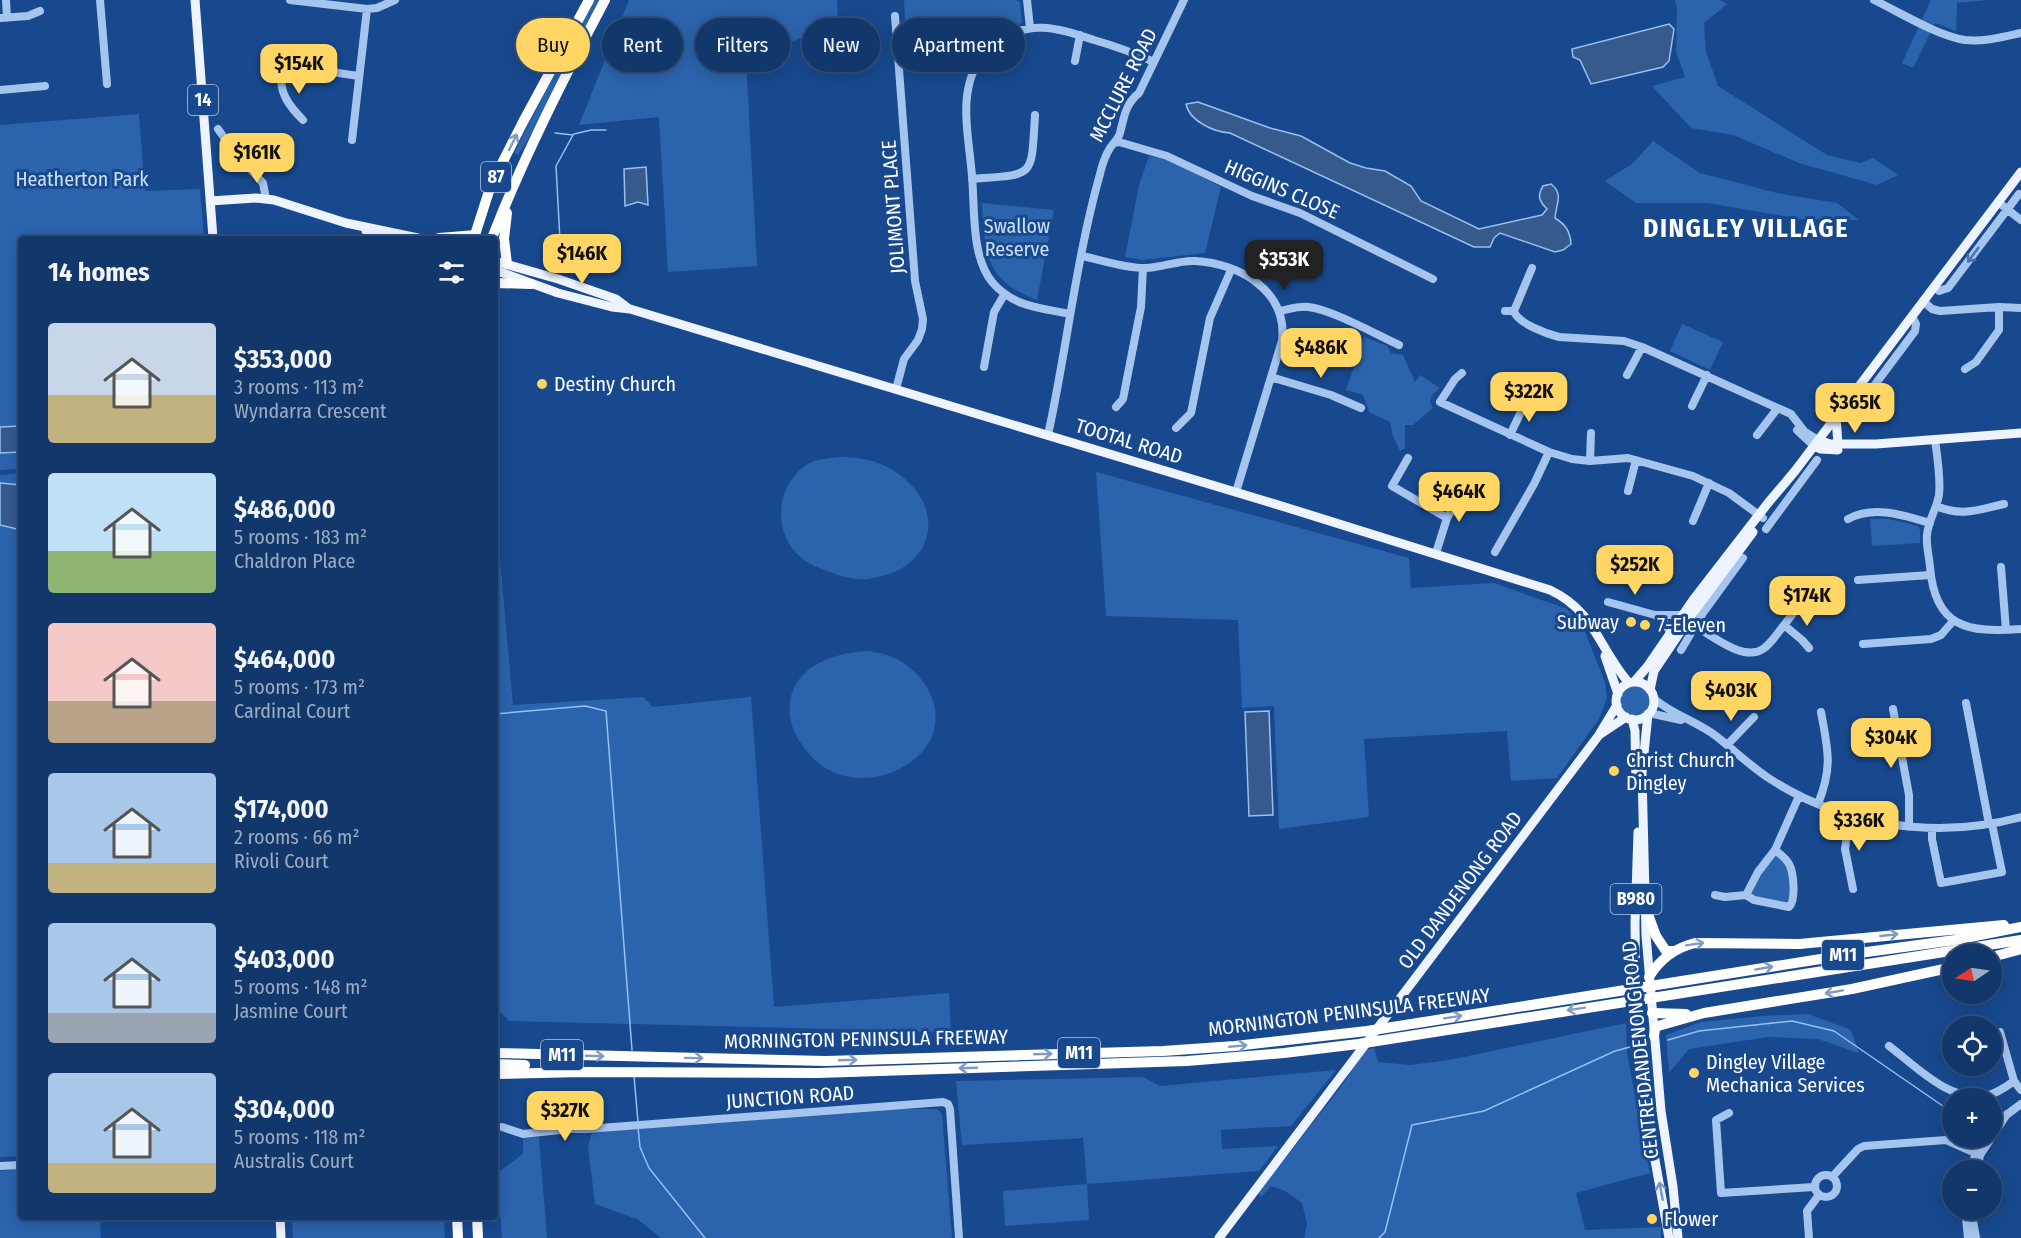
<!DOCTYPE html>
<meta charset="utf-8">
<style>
body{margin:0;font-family:"Fira Sans Condensed",sans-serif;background:#1f4272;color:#f1f3f6;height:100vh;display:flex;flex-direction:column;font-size:22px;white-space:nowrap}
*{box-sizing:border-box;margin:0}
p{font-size:20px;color:#9cacc1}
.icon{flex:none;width:33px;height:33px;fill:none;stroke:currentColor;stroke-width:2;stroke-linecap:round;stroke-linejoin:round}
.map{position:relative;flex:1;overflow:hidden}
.panel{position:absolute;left:18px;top:236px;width:480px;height:984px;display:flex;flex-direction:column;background:#12376a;border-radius:6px;box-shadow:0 3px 15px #0003,0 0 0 2px #31517e}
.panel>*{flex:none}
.banner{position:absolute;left:516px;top:18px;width:570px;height:54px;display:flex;gap:12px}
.needle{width:39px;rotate:257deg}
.controls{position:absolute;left:1942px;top:944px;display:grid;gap:12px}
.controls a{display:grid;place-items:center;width:60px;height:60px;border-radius:50%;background:#12376a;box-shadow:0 3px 15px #0003,0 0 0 2px #31517e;font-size:30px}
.price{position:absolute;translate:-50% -51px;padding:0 14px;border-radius:12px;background:#ffd563;color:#111;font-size:20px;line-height:39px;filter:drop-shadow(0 2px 3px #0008)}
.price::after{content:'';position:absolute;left:50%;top:36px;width:18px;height:14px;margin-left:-9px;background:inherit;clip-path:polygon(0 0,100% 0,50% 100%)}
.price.active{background:#222;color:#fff}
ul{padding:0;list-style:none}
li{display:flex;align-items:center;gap:18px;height:150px;padding:0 30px}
li span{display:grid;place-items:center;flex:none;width:168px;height:120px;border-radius:6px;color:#555}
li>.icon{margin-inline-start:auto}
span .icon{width:72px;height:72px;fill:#fffc;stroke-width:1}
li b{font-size:26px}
h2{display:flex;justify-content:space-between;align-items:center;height:72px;padding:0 30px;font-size:26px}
.chip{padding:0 21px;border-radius:27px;background:#12376a;box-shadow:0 3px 15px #0003,0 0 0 2px #31517e;font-size:21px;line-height:54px}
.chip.active{background:#ffd563;color:#111}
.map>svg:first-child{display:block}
.green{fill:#2b63ad}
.water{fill:#375a8d;stroke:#98bff1;stroke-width:1.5}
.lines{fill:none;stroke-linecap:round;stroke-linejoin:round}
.stream{stroke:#98bff1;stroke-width:1.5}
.minor{stroke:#a5c5ef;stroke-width:8}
.major{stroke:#edf3ff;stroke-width:9}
.highway{stroke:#fff;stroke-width:10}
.oneway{stroke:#809bc1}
.oneway2{stroke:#4974b0}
.oneway3{stroke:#7896c1}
.poi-dot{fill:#ffd563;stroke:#18498e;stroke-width:2}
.labels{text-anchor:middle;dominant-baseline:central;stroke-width:6;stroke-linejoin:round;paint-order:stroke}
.shield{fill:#18498e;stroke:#bac8dd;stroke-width:1.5}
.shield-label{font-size:18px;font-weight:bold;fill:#fff}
.street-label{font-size:20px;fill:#fff;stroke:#18498e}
.park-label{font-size:20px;fill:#cbe0fa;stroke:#18498e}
.poi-label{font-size:20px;fill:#fff;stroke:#18498e;text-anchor:start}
.district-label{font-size:26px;font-weight:bold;letter-spacing:1.5px;fill:#fff;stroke:#18498e}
</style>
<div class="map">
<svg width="2021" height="1238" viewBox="0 0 2021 1238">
<rect width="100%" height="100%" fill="#18498e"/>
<path class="green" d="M593 0H600L533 131 518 155 514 153Z
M629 0H837L838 24 746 59 757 266 668 272 659 117 579 125Z
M904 0H1016L1020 2 1022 23 1003 31 989 17H960L927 34 906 40Z
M1675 0H1720L1727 4 1704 23 1706 52 1718 86 1827 155 1860 163 1873 158 1898 175 1877 185 1799 163 1733 135 1691 128 1652 86 1685 77 1676 52 1677 9Z
M1931 0H1989L1957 3 1956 31 1935 23 1913 68 1902 63Z
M139 114 145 191 200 189 204 238H21V469L0 470V125Z
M1653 141 1700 173 1777 193 1837 203 1859 220 1801 219 1708 203H1636L1605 181 1632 164Z
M1149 156 1172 161 1221 187 1205 253 1143 260 1125 257 1139 185Z
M982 203 1054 210 1037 300C984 280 985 253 982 203Z
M1682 324 1723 342 1710 370 1670 351Z
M1364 337 1387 346 1391 353 1403 355 1415 382 1420 375 1440 388 1432 395 1430 402 1433 408 1413 425H1405V448L1400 451 1393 436 1390 422 1369 412 1363 395 1346 390Z
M845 457C860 458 875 460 889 468 946 499 941 566 874 578 858 581 845 578 830 572 823 569 815 567 809 563 773 542 772 489 805 466 816 458 831 458 845 457Z
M1096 472 1409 558 1411 588 1494 583 1567 609 1583 627 1605 682 1607 698 1599 719 1557 778 1511 781 1507 731 1364 739 1369 817 1279 829 1274 706 1242 708 1238 620 1106 616Z
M21 473V1156L0 1157V475Z
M495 504 513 705 643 697 653 707 751 697 774 1007 949 993 951 1032 509 1021 495 1007Z
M1870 519H1889L1918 526 1920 530V543L1872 546Z
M867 651C892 654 909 662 924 683 971 752 864 810 813 758 798 742 787 725 790 702 795 665 835 653 867 651Z
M1620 701a15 15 0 1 1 30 0a15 15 0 1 1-30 0Z
M1776 856H1781L1791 871 1790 904 1756 898 1751 894C1752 881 1765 863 1776 856Z
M1808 1014 1851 1030 1859 1053 1818 1039 1768 1037 1689 1049 1669 1073 1666 1035 1701 1022 1763 1016Z
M1626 1023 1627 1054 1650 1173 1576 1193 1585 1230 1661 1227V1238H1304L1307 1224 1302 1203 1285 1191 1271 1186 1261 1197 1258 1193 1340 1088 1365 1050 1374 1048 1378 1062 1410 1065 1449 1060Z
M1336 1070 1291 1126 1221 1130 1222 1149 1278 1146 1259 1171 1087 1184 1089 1220 1005 1226 1003 1191 1087 1184 1083 1138 962 1145 956 1081 1143 1077 1160 1086Z
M898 1109H937L942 1114 952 1238H661L637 1219 595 1204 588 1147 592 1132Z
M539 1137 547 1238H502L497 1173 523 1154V1138Z
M21 1169V1216L100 1217 101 1238H0V1171Z
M292 1217H444L445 1238H293Z"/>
<path class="water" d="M1669 24 1674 29 1669 61 1663 67 1591 84 1580 60 1573 57 1572 49Z
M1198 102 1270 128 1301 136 1350 163 1366 168 1385 171 1411 186 1421 201 1479 229 1542 215 1547 209C1539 201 1537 196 1543 186L1551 184C1564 194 1556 204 1555 218 1566 225 1570 231 1571 244L1563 250 1555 252 1500 233 1494 238 1490 247H1474L1230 133C1214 132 1189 121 1186 104Z
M646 167 648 205 638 202 625 206 624 169Z
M21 426V452L0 453V427Z
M0 483 21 485V530L0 525Z
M1269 711 1273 815 1249 816 1245 712Z"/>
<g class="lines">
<path class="stream" d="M555 133 573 135 556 166 561 259
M574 134 591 130H606
M495 714 585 706 606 711 632 1050
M1668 1040 1699 1031 1792 1021 1834 1031 1953 1113
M634 1076 638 1122
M638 1127 640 1147 649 1168 705 1238
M1379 1238 1385 1232 1412 1125 1484 1111 1615 1051 1630 1047"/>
<path class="minor" d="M6 0 7 18
M100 0 107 84
M290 0 367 9 377 8 395 0
M1027 0 1030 28
M1874 0C1899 12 1938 36 1965 40 1984 42 2003 37 2021 33
M895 16 915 281 923 319 922 329 918 340 904 359 896 389
M0 18 28 16 40 11
M1075 61 1080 35
M279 70 282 73C278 92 290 107 303 120
M282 73C298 64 341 74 359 76
M0 90 45 86
M218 129 235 153 263 183 266 199
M352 140 367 9
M1114 143 1119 142 1167 156 1252 196 1300 213 1433 279
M972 179C1036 174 1031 179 1035 115
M1998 202 2021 220
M1082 256C1102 260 1124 268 1145 268 1162 268 1178 260 1195 261 1239 263 1288 291 1282 341L1236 492
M1532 268 1514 311C1517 323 1547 334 1559 337L1624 341 1642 347 1791 414 1804 431 1818 440
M1935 287 1939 291 1948 288 2019 194
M1923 301 1932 309 1940 311 1999 307 2021 308
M1280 311C1290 309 1298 306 1308 307 1331 309 1377 335 1399 345
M1505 311H1514
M1070 314C1041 308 1013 307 992 282 971 256 975 209 972 176 970 150 963 115 968 90 971 71 980 56 995 44 1029 18 1057 28 1094 40 1115 46 1134 53 1154 62
M984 367 994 312 1004 295
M1965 369 1976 362 1999 330V307
M1462 373 1455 379 1440 402 1549 452 1572 459 1590 461 1628 458 1693 476 1729 493 1763 518
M1627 375 1642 347
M1271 377 1331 395 1361 408
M1692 406 1707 375
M1116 407 1123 399 1141 307 1143 268
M1839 413 1848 416 1853 414 1915 331 1916 324 1912 316
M1176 428 1191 413 1210 318 1231 270
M1797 430 1814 446
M1048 435C1067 348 1076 259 1100 174 1102 165 1105 156 1110 148 1113 143 1118 140 1120 133 1124 118 1125 104 1139 93L1184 0
M1510 435 1526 401
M1757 435 1777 409
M1935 439C1937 457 1941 477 1939 495 1937 508 1928 521 1927 535 1926 545 1929 556 1930 567 1935 628 1968 633 2021 629
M1408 458 1392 486 1447 518
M1590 461 1591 433
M1628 491 1636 460
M1936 506C1962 517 1977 510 2004 504
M1848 519C1874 505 1903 515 1930 523
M1693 521 1709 483
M1766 529 1817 460
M1495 552 1534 484 1549 452
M1436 553 1447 518 1467 486
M2001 567 2006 630
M1858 580 1930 575
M1608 602 1655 615H1682
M1655 615 1664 622 1670 632
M1682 623 1691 622 1695 626C1712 636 1744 662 1763 649 1772 643 1778 632 1785 624 1793 613 1804 602 1806 588
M1784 625 1802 640 1809 648
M1863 644 1931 639 1941 635 1954 620
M1681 650 1703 613 1743 558
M1653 698C1673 715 1696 721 1716 736 1734 750 1750 766 1770 779 1843 826 1936 840 2021 817
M1966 703 1989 824
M1893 709 1909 795V827
M1649 713 1681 720
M1727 745 1754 717
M1818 804C1833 766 1828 751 1821 712
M1850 815 1845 849 1853 889
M1932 828V839L1941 883 2002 872 1992 824
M1775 850C1780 854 1786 858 1789 864 1794 873 1796 901 1789 907L1754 900 1746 895 1758 872 1775 850 1799 796
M1715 895 1725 897 1746 895
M2000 1032 2014 1081 2021 1090
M1889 1046C1917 1067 1948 1101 1985 1096 1996 1094 2006 1087 2014 1081
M1729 1113 1716 1120 1721 1193 1814 1187
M2005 1116 2021 1104
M502 1127 523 1134 569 1129H587L943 1102 948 1104 950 1109 959 1238
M0 1166 21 1165
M1970 1170 1976 1153 1986 1137
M1977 1170 1980 1155 2007 1114
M1815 1186a11 11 0 1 1 22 0a11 11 0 1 1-22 0Z
M1832 1177 1858 1149 1864 1146 1946 1140 1980 1155
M1965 1209 1968 1238
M1971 1209 1976 1238
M1809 1238 1807 1211 1819 1195"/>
<path class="major" d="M195 0 213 238
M210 201 256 198 274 200 346 223 418 238
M366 231 383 238
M495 261 558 279 616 299 628 308
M495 270 558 293 612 307 630 309 1288 508 1550 590C1595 611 1599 649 1629 683
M1836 416 1838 445
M1818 440 1830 444H1876L2021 433
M1814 446 1821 449 1838 450
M1605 656 1618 694
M1634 682 1647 667 1693 600 1768 503 1795 471 2021 172
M1616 701a19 19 0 1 1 38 0a19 19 0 1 1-38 0Z
M1650 690 1654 671 1693 613 1753 532
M1648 714 1642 773 1646 935 1661 1111 1673 1187 1678 1238
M1632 719 1635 731 1636 782
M1600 733 1617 705
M1638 832 1635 923 1636 999 1646 1110 1669 1238
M280 1216 281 1238
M1219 1238 1599 735 1626 717"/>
<path class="highway" d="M439 238 476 235
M474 238 491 185 523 122 589 0
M492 238C524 156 564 78 605 0
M507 264 504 239 507 213
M495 283 531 284
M1646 909 1656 936 1666 951H1673
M1992 957 2021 949
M1649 977C1660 959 1674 948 1695 943L1799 944 2004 925
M1652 1013 1686 1014
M1654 1036 1655 1029 1658 1026 1704 1013 1852 989 1953 967
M495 1053 826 1061 1163 1051 1235 1046 1367 1031 1852 954 1955 940 2021 927
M495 1064 525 1065
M495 1074 582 1072 818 1073 1187 1061 1284 1053 1358 1044 2021 940
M457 1216 458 1238
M477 1216 478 1238"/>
</g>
<defs><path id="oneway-shaft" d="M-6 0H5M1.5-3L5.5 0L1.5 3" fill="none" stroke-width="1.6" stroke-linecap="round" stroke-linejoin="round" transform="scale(1.5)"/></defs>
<g class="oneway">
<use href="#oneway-shaft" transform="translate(513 142) rotate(-64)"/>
<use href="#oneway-shaft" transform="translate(1889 935) rotate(-6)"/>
<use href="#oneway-shaft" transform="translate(1695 944) rotate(-9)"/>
<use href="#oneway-shaft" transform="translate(1764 968) rotate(-10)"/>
<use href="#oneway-shaft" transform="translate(1834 992) rotate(170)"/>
<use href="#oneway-shaft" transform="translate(1576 1009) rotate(171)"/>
<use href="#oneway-shaft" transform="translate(1453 1017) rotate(-9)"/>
<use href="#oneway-shaft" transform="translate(1238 1046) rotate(-5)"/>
<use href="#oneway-shaft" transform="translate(1043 1054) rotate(-2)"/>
<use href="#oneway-shaft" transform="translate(595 1056) rotate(2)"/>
<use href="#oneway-shaft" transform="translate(694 1058) rotate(1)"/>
<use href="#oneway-shaft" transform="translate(848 1060) rotate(-2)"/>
<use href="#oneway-shaft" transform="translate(968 1068) rotate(178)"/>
</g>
<use class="oneway2" href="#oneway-shaft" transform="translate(1973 255) rotate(127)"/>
<use class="oneway3" href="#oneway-shaft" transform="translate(1661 1191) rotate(-101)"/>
<g class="poi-dot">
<circle cx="542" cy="384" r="6"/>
<circle cx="1631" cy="622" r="6"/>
<circle cx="1645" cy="625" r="6"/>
<circle cx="1614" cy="771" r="6"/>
<circle cx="1694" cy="1073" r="6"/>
<circle cx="1652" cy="1219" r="6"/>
</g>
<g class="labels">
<g class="shield">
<rect x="188" y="85" width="30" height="30" rx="4.5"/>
<rect x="481" y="162" width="30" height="30" rx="4.5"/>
<rect x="1610.5" y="884" width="51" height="30" rx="4.5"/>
<rect x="1822" y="940" width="42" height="30" rx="4.5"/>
<rect x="1058" y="1038" width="42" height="30" rx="4.5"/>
<rect x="541" y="1040" width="42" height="30" rx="4.5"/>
</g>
<g class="shield-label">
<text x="203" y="100">14</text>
<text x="496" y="177">87</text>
<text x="1636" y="899">B980</text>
<text x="1843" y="955">M11</text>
<text x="1079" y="1053">M11</text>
<text x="562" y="1055">M11</text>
</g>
<g class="street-label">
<text transform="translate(1123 85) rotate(-63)">MCCLURE ROAD</text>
<text transform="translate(1282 189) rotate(23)">HIGGINS CLOSE</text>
<text transform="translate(893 207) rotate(-94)">JOLIMONT PLACE</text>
<text transform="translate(1129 441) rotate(17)">TOOTAL ROAD</text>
<text transform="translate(1460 890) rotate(-53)">OLD DANDENONG ROAD</text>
<text transform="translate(1349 1012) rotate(-7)">MORNINGTON PENINSULA FREEWAY</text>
<text transform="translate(866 1039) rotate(-1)">MORNINGTON PENINSULA FREEWAY</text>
<text transform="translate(1640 1050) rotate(-96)">CENTRE DANDENONG ROAD</text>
<text transform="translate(790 1097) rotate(-4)">JUNCTION ROAD</text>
</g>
<g class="park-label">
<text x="82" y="179">Heatherton Park</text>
<text x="1017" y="226">Swallow<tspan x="1017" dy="23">Reserve</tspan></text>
</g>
<g class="poi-label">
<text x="554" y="384">Destiny Church</text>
<text x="1619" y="622" text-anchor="end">Subway</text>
<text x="1657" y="625">7-Eleven</text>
<text x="1626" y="760">Christ Church<tspan x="1626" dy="23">Dingley</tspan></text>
<text x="1706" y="1062">Dingley Village<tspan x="1706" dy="23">Mechanica Services</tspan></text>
<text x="1664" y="1219">Flower</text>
</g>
<g class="district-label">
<text x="1746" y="228">DINGLEY VILLAGE</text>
</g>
</g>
</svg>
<div class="controls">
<a><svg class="needle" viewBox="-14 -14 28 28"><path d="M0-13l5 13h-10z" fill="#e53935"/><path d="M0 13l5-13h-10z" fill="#9cacc1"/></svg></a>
<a><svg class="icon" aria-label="locate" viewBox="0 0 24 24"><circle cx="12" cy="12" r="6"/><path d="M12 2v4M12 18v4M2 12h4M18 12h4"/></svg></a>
<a>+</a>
<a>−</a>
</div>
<b class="price" style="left:299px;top:95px">$154K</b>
<b class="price" style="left:257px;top:184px">$161K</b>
<b class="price" style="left:582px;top:285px">$146K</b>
<b class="price active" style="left:1284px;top:291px">$353K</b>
<b class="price" style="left:1321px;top:379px">$486K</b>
<b class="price" style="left:1529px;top:423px">$322K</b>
<b class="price" style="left:1855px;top:434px">$365K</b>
<b class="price" style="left:1459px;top:523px">$464K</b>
<b class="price" style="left:1635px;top:596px">$252K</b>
<b class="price" style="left:1807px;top:627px">$174K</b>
<b class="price" style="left:1731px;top:722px">$403K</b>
<b class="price" style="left:1891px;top:769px">$304K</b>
<b class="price" style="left:1859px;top:852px">$336K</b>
<b class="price" style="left:565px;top:1142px">$327K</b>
<div class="banner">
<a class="chip active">Buy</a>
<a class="chip">Rent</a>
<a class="chip">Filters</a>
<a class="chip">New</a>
<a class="chip">Apartment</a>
</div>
<section class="panel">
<h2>14 homes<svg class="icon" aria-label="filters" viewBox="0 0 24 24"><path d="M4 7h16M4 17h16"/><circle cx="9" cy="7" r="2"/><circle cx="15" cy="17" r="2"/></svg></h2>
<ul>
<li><span style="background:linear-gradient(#c9d6e8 60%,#c2b280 0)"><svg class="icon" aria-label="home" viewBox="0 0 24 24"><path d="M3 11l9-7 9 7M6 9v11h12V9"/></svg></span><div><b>$353,000</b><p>3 rooms · 113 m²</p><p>Wyndarra Crescent</p></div></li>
<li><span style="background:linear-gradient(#bfe0f5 65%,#8fb573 0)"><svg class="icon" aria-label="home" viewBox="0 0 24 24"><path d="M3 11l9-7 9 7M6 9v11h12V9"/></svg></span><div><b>$486,000</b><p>5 rooms · 183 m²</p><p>Chaldron Place</p></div></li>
<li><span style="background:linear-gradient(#f6c9c9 65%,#b9a48a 0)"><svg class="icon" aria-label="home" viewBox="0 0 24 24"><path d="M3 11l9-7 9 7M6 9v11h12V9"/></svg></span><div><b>$464,000</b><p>5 rooms · 173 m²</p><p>Cardinal Court</p></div></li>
<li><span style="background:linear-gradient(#a9c7e8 75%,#c2b280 0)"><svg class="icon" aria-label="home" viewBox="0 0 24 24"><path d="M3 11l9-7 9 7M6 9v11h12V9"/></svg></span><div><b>$174,000</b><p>2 rooms · 66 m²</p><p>Rivoli Court</p></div></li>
<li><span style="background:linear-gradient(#a9c7e8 75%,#9aa5b1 0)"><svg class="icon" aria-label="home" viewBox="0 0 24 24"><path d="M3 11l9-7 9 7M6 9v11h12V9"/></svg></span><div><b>$403,000</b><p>5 rooms · 148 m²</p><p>Jasmine Court</p></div></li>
<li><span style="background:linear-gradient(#a9c7e8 75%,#c2b280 0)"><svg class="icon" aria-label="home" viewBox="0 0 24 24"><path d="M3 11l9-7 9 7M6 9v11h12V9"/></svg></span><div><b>$304,000</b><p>5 rooms · 118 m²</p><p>Australis Court</p></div></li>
</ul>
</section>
</div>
